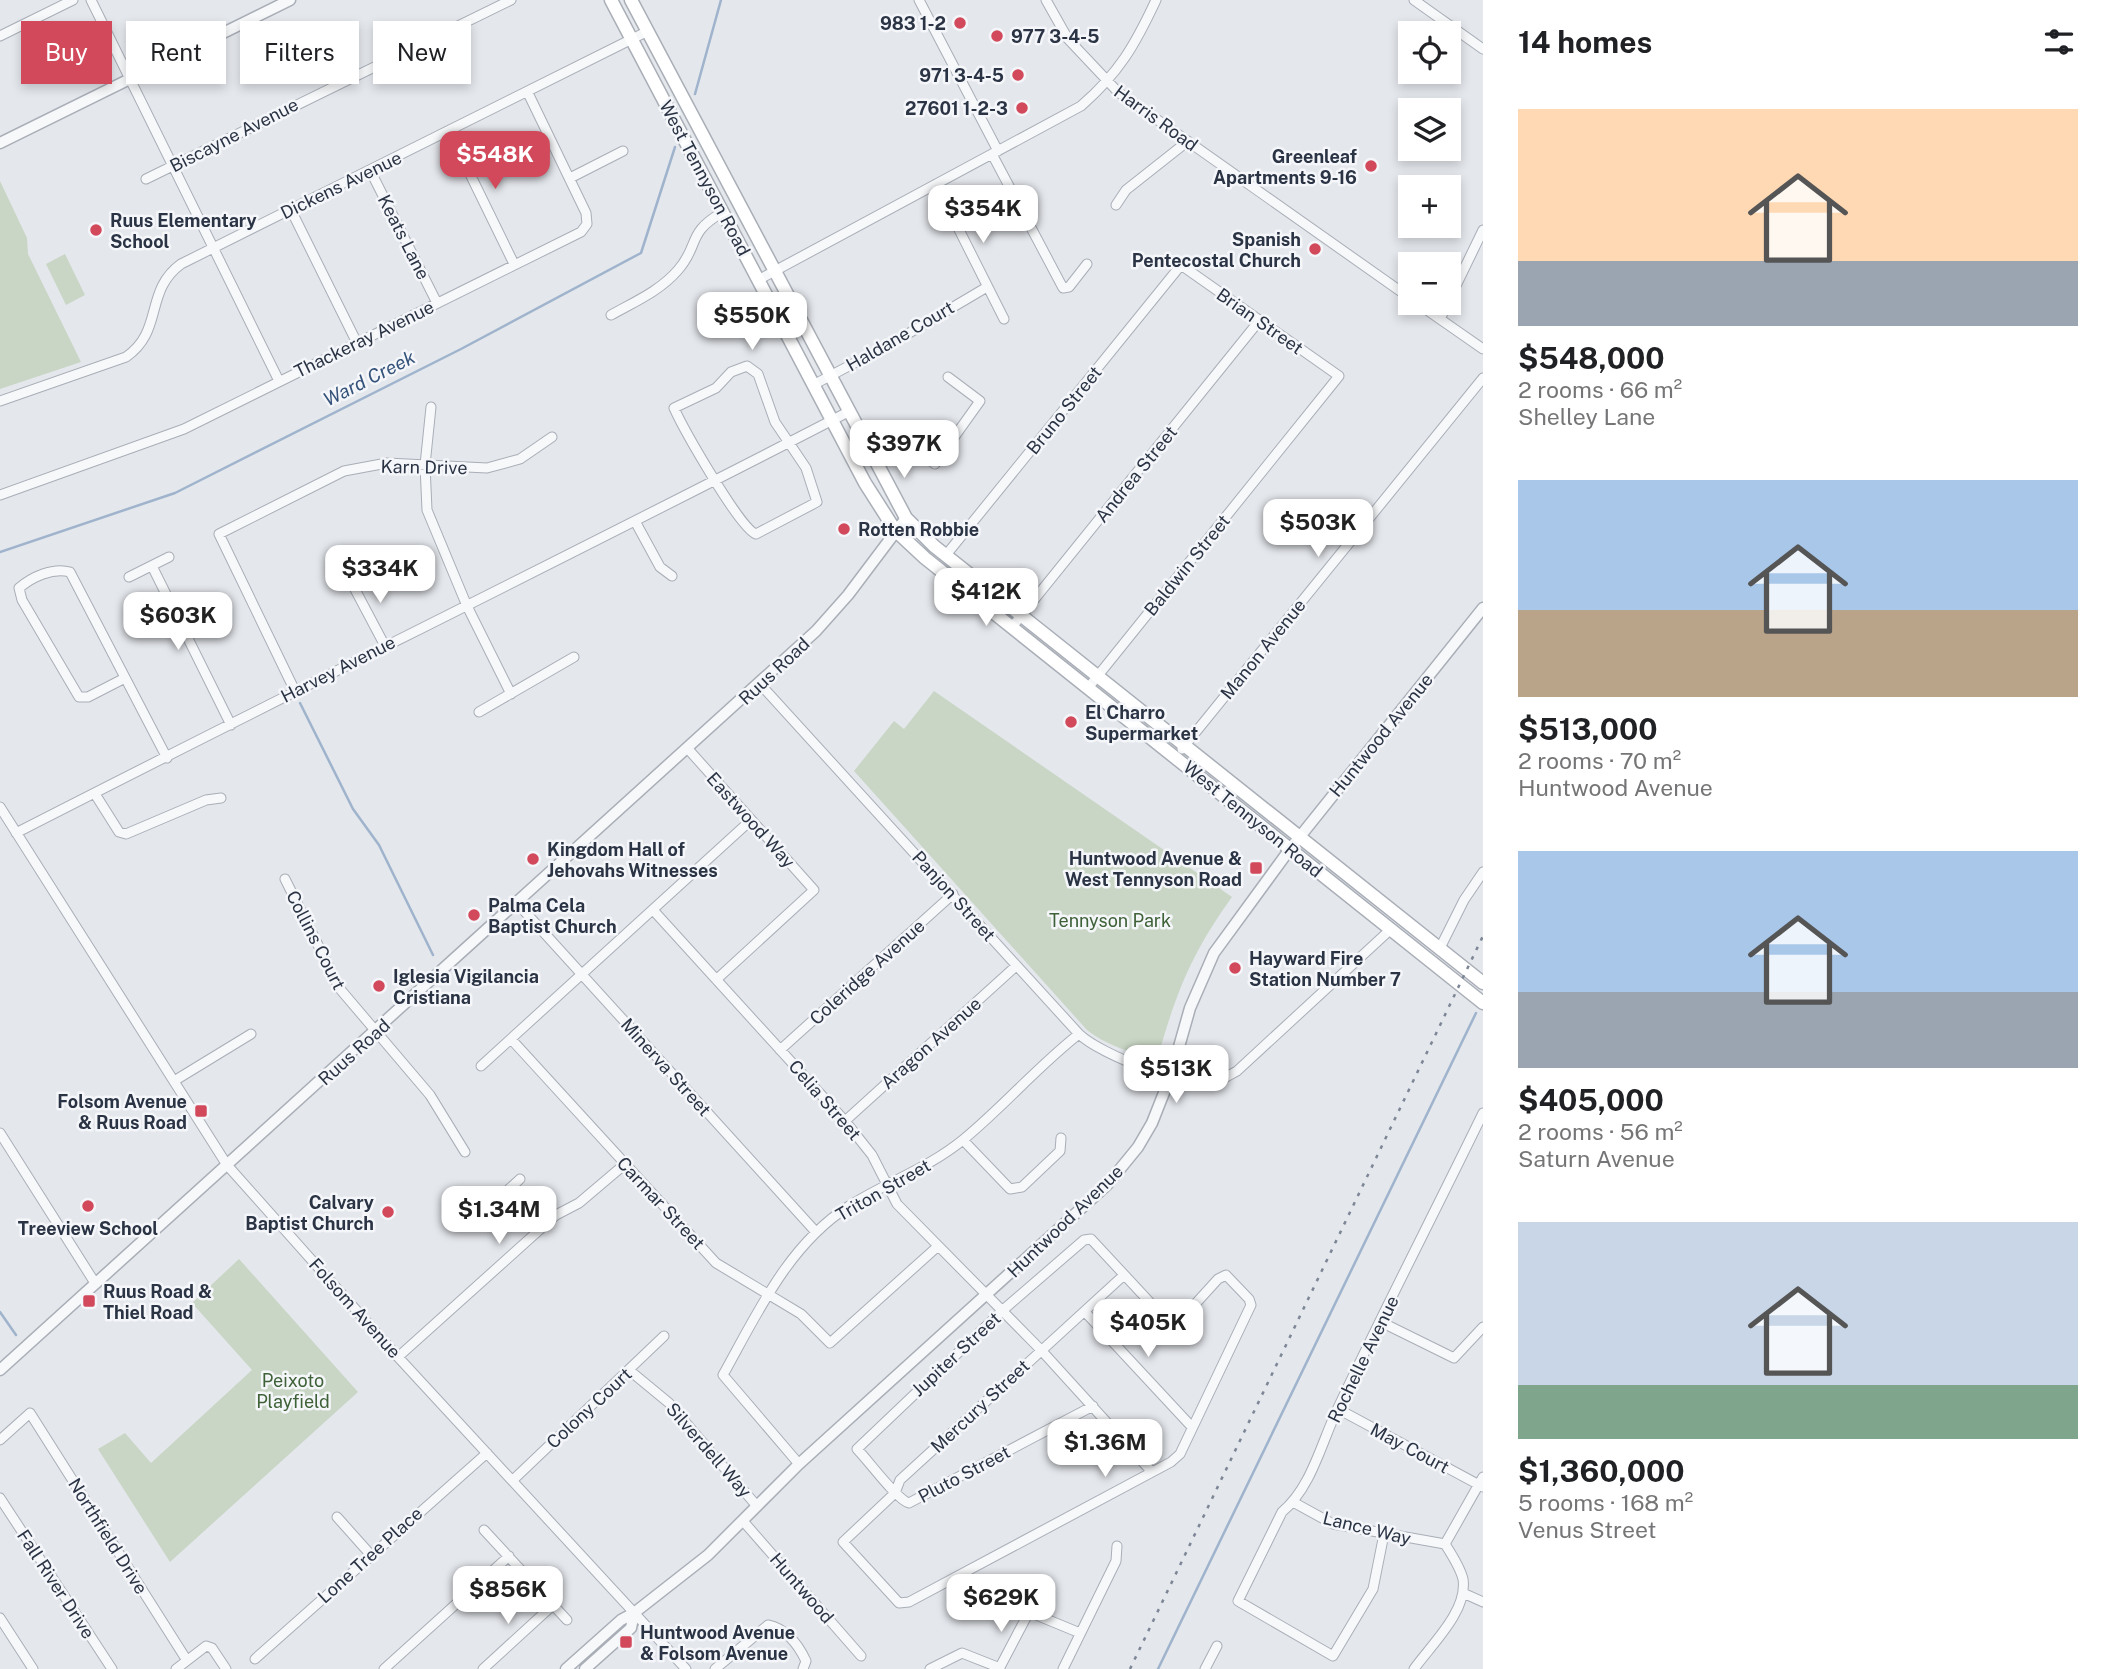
<!DOCTYPE html>
<meta charset="utf-8">
<style>
body{margin:0;font-family:"Public Sans",sans-serif;background:#f6f6f6;color:#202124;height:100vh;display:flex;flex-direction:column;font-size:26px;white-space:nowrap}
*{box-sizing:border-box;margin:0}
p{font-size:23px;color:#757577}
.icon{flex:none;width:38px;height:38px;fill:none;stroke:currentColor;stroke-width:2;stroke-linecap:round;stroke-linejoin:round}
.map{position:relative;flex:1;overflow:hidden}
.sheet{display:flex;flex-direction:column;background:#fff;width:630px}
.sheet>*{flex:none}
.banner{position:absolute;left:21px;top:21px;width:665px;height:63px;display:flex;gap:14px}
.tools{position:absolute;left:1398px;top:21px;display:grid;gap:14px}
.tools a{display:grid;place-items:center;width:63px;height:63px;border-radius:0px;background:#fff;box-shadow:0 4px 10px #0003;font-size:35px}
.price{position:absolute;translate:-50% -60px;padding:0 16px;border-radius:14px;background:#fff;color:#222;font-size:23px;line-height:46px;filter:drop-shadow(0 2px 4px #0008)}
.price::after{content:'';position:absolute;left:50%;top:42px;width:21px;height:16px;margin-left:-10px;background:inherit;clip-path:polygon(0 0,100% 0,50% 100%)}
.price.selected{background:#d1495b;color:#fff}
ul{padding:0;list-style:none}
li{display:grid;align-content:center;gap:14px;height:371px;padding:0 35px}
li span{display:grid;place-items:center;height:217px;border-radius:0px;color:#555}
li>.icon{margin-inline-start:auto}
span .icon{width:126px;height:126px;fill:#fffc;stroke-width:1}
li b{font-size:30px}
h2{display:flex;justify-content:space-between;align-items:center;height:84px;padding:0 35px;font-size:30px}
.pill{padding:0 24px;border-radius:0px;background:#fff;box-shadow:0 4px 10px #0003;font-size:24px;line-height:63px}
.pill.selected{background:#d1495b;color:#fff}
main{display:flex;flex:1;min-height:0}
.map>svg:first-child{display:block}
.green{fill:#c9d6c5}
.lines{fill:none;stroke-linecap:round;stroke-linejoin:round}
.stream{stroke:#9fb4cc;stroke-width:2.5}
.minor-casing{stroke:#a9aeb7;stroke-width:11}
.tertiary-casing{stroke:#a9aeb7;stroke-width:13}
.secondary-casing{stroke:#a9aeb7;stroke-width:15}
.minor{stroke:#f7f8fa;stroke-width:9}
.tertiary{stroke:#f7f8fa;stroke-width:10}
.secondary{stroke:#fff;stroke-width:12}
.rail{stroke:#7d8696;stroke-width:2.5;stroke-dasharray:3.5 7;stroke-linecap:butt}
.poi-dot{fill:#d1495b;stroke:#f4f6f9;stroke-width:2.5}
.labels{text-anchor:middle;dominant-baseline:central;stroke-width:5;stroke-linejoin:round;paint-order:stroke}
.poi-label{font-size:18px;font-weight:bold;fill:#2b3445;stroke:#f4f6f9;text-anchor:start}
.street-label{font-size:18px;fill:#2b3445;stroke:#f4f6f9}
.park-label{font-size:18px;fill:#3f6138;stroke:#f4f6f9}
.water-label{font-size:19px;font-style:italic;fill:#34527a;stroke:#f4f6f9}
</style>
<main>
<div class="map">
<svg width="1483" height="1669" viewBox="0 0 1483 1669">
<rect width="100%" height="100%" fill="#e4e7ec"/>
<path class="green" d="M0 181 27 238 28 254 81 362 0 389Z
M65 254 85 295 66 305 46 264Z
M934 691 1232 897C1193 951 1177 990 1159 1053L1150 1058C1127 1051 1106 1045 1087 1030L854 771 894 721 904 729Z
M239 1259 358 1392 170 1562 98 1449 125 1433 151 1463 252 1370 192 1303Z"/>
<g class="lines">
<path class="stream" d="M695 94 721 0
M0 552 175 493 461 349 641 253 675 147
M300 703 353 809 379 845 433 955
M0 1312 16 1335
M1158 1669 1476 1013"/>
<g class="minor-casing">
<path id="minor" d="M91 0 279 381
M919 0 998 151
M1046 0 1068 39 1118 92 1410 298
M1414 0 1483 49
M0 36 73 0
M449 131 514 264
M992 154 1063 288 1069 287 1087 264
M370 170 437 303
M570 178 623 151
M146 179 511 0
M936 184 1004 319
M1116 205 1126 190 1188 141
M291 210 357 343
M758 280 1081 106C1119 73 1135 45 1156 0
M1449 300 1483 230
M1417 303 1483 349
M611 315C634 302 660 291 678 270 700 245 686 233 723 212
M1440 319 1448 303
M747 366 758 374 775 422 806 468 817 502 756 534C740 529 683 428 674 408L716 388 731 372Z
M813 385 894 342 987 287
M0 401 126 357C164 331 144 291 181 264L646 32
M431 407 425 465 427 510 467 606 511 694
M873 458 904 442 935 464 980 401 948 377
M0 495 184 429 581 232 587 224 586 213 528 93
M636 523 660 567 672 576
M946 555 1181 265 1339 376 1088 688
M152 566 231 725
M129 577 169 557
M349 578 385 646
M1012 627 1259 321
M125 678 88 697H79L22 600 19 588C32 577 53 567 70 572L167 758
M760 684 1079 1034C1101 1055 1188 1089 1217 1081 1224 1079 1231 1074 1237 1071L1391 929
M295 691 219 534 344 471 387 463 487 468 520 459 552 437
M479 712 574 657
M688 749 814 890 717 979
M1182 749 1483 378
M95 794 119 832 126 834 206 800 221 798
M0 807 227 1165 398 1357 686 1669
M16 833C293 691 572 555 848 412
M285 879 340 989 430 1095 465 1152
M517 903 815 1231
M653 910 845 1121 872 1155 897 1204 1041 1350 1151 1471
M1440 948 1464 900 1483 872
M511 1039 716 1263 801 1314 830 1343 937 1247
M780 1050 953 894
M481 1066 751 820
M174 1081 251 1034
M845 1121 1016 966
M0 1133 95 1283
M963 1140 1010 1189 1022 1187 1060 1151 1061 1138
M503 1195 537 1232
M483 1213 520 1179
M1085 1312 1191 1426
M1381 1322 1454 1358 1483 1327
M398 1357 556 1215 579 1203 625 1164
M629 1370 669 1403 756 1505
M1093 1406 909 1503C897 1500 868 1460 857 1449L1003 1310 1084 1240 1091 1239 1170 1324H1177L1218 1279 1226 1275 1249 1299 1251 1305 1180 1454 1171 1462 909 1602 899 1603 843 1542 895 1493 900 1480 1124 1275
M1338 1409 1483 1487
M0 1440 30 1413 186 1659
M799 1464 723 1375C757 1314 788 1245 849 1206 887 1182 929 1168 964 1139 1004 1106 1038 1066 1079 1034
M513 1480 664 1336
M0 1498 112 1669
M1293 1502 1333 1524 1445 1544
M337 1517 370 1554
M743 1521 861 1656
M484 1530 567 1620
M1384 1534 1373 1589 1333 1656 1238 1601 1282 1512C1311 1488 1321 1444 1337 1410 1384 1310 1435 1212 1483 1113
M1445 1544 1483 1477
M1463 1593 1483 1602
M0 1618 33 1669
M255 1659 487 1453
M176 1669 206 1646 212 1648 226 1669
M384 1669 509 1556
M483 1669 553 1605
M715 1669 768 1625C787 1629 798 1644 806 1661L803 1669
M930 1669 962 1653 1000 1668
M999 1669 1029 1612 1080 1633
M1063 1669 1116 1561 1117 1546
M1205 1669 1217 1646
M1414 1669C1431 1645 1468 1611 1463 1579 1460 1567 1452 1555 1445 1544"/>
</g>
<g class="tertiary-casing">
<path id="tertiary" d="M0 143 290 0
M0 1370 816 631 848 595 906 518
M566 1669 621 1620 634 1613 708 1555 799 1464 1107 1185 1138 1147 1152 1123 1171 1075 1190 1008 1214 953 1290 849 1483 608
M585 1669 631 1628 634 1613"/>
</g>
<g class="secondary-casing">
<path id="secondary" d="M611 0 865 483 895 530 925 558 1483 1003
M631 0 906 518 934 546 1483 983"/>
</g>
<use href="#minor" class="minor"/>
<use href="#tertiary" class="tertiary"/>
<use href="#secondary" class="secondary"/>
<path class="rail" d="M1130 1669 1483 936"/>
</g>
<g class="poi-dot">
<circle cx="960" cy="23" r="7"/>
<circle cx="997" cy="36" r="7"/>
<circle cx="1018" cy="75" r="7"/>
<circle cx="1022" cy="108" r="7"/>
<circle cx="1371" cy="166" r="7"/>
<circle cx="96" cy="230" r="7"/>
<circle cx="1315" cy="249" r="7"/>
<circle cx="844" cy="529" r="7"/>
<circle cx="1071" cy="722" r="7"/>
<circle cx="533" cy="859" r="7"/>
<rect x="1249" y="861" width="14" height="14" rx="3.5"/>
<circle cx="474" cy="915" r="7"/>
<circle cx="1235" cy="968" r="7"/>
<circle cx="379" cy="986" r="7"/>
<rect x="194" y="1104" width="14" height="14" rx="3.5"/>
<circle cx="88" cy="1206" r="7"/>
<circle cx="388" cy="1212" r="7"/>
<rect x="82" y="1294" width="14" height="14" rx="3.5"/>
<rect x="619" y="1635" width="14" height="14" rx="3.5"/>
</g>
<g class="labels">
<g class="poi-label">
<text x="946" y="23" text-anchor="end">983 1-2</text>
<text x="1011" y="36">977 3-4-5</text>
<text x="1004" y="75" text-anchor="end">971 3-4-5</text>
<text x="1008" y="108" text-anchor="end">27601 1-2-3</text>
<text x="1357" y="156" text-anchor="end">Greenleaf<tspan x="1357" dy="21">Apartments 9-16</tspan></text>
<text x="110" y="220">Ruus Elementary<tspan x="110" dy="21">School</tspan></text>
<text x="1301" y="239" text-anchor="end">Spanish<tspan x="1301" dy="21">Pentecostal Church</tspan></text>
<text x="858" y="529">Rotten Robbie</text>
<text x="1085" y="712">El Charro<tspan x="1085" dy="21">Supermarket</tspan></text>
<text x="547" y="849">Kingdom Hall of<tspan x="547" dy="21">Jehovahs Witnesses</tspan></text>
<text x="1242" y="858" text-anchor="end">Huntwood Avenue &amp;<tspan x="1242" dy="21">West Tennyson Road</tspan></text>
<text x="488" y="905">Palma Cela<tspan x="488" dy="21">Baptist Church</tspan></text>
<text x="1249" y="958">Hayward Fire<tspan x="1249" dy="21">Station Number 7</tspan></text>
<text x="393" y="976">Iglesia Vigilancia<tspan x="393" dy="21">Cristiana</tspan></text>
<text x="187" y="1101" text-anchor="end">Folsom Avenue<tspan x="187" dy="21">&amp; Ruus Road</tspan></text>
<text x="374" y="1202" text-anchor="end">Calvary<tspan x="374" dy="21">Baptist Church</tspan></text>
<text x="88" y="1228" text-anchor="middle">Treeview School</text>
<text x="103" y="1291">Ruus Road &amp;<tspan x="103" dy="21">Thiel Road</tspan></text>
<text x="640" y="1632">Huntwood Avenue<tspan x="640" dy="21">&amp; Folsom Avenue</tspan></text>
</g>
<g class="street-label">
<text transform="translate(1156 118) rotate(36)">Harris Road</text>
<text transform="translate(234 135) rotate(-27)">Biscayne Avenue</text>
<text transform="translate(705 178) rotate(62)">West Tennyson Road</text>
<text transform="translate(341 185) rotate(-26)">Dickens Avenue</text>
<text transform="translate(404 237) rotate(63)">Keats Lane</text>
<text transform="translate(1260 321) rotate(35)">Brian Street</text>
<text transform="translate(900 336) rotate(-30)">Haldane Court</text>
<text transform="translate(364 339) rotate(-26)">Thackeray Avenue</text>
<text transform="translate(1064 410) rotate(-51)">Bruno Street</text>
<text transform="translate(424 467) rotate(1)">Karn Drive</text>
<text transform="translate(1136 474) rotate(-51)">Andrea Street</text>
<text transform="translate(1187 565) rotate(-51)">Baldwin Street</text>
<text transform="translate(1263 649) rotate(-51)">Manon Avenue</text>
<text transform="translate(338 669) rotate(-27)">Harvey Avenue</text>
<text transform="translate(774 671) rotate(-43)">Ruus Road</text>
<text transform="translate(1381 735) rotate(-51)">Huntwood Avenue</text>
<text transform="translate(1253 819) rotate(39)">West Tennyson Road</text>
<text transform="translate(751 820) rotate(48)">Eastwood Way</text>
<text transform="translate(954 896) rotate(48)">Panjon Street</text>
<text transform="translate(316 940) rotate(63)">Collins Court</text>
<text transform="translate(867 972) rotate(-42)">Coleridge Avenue</text>
<text transform="translate(931 1043) rotate(-42)">Aragon Avenue</text>
<text transform="translate(354 1052) rotate(-42)">Ruus Road</text>
<text transform="translate(666 1067) rotate(48)">Minerva Street</text>
<text transform="translate(825 1100) rotate(49)">Celia Street</text>
<text transform="translate(883 1190) rotate(-30)">Triton Street</text>
<text transform="translate(661 1203) rotate(47)">Carmar Street</text>
<text transform="translate(1065 1221) rotate(-44)">Huntwood Avenue</text>
<text transform="translate(355 1308) rotate(48)">Folsom Avenue</text>
<text transform="translate(956 1354) rotate(-43)">Jupiter Street</text>
<text transform="translate(1363 1359) rotate(-64)">Rochelle Avenue</text>
<text transform="translate(980 1406) rotate(-43)">Mercury Street</text>
<text transform="translate(589 1408) rotate(-43)">Colony Court</text>
<text transform="translate(1410 1448) rotate(28)">May Court</text>
<text transform="translate(709 1450) rotate(49)">Silverdell Way</text>
<text transform="translate(964 1474) rotate(-28)">Pluto Street</text>
<text transform="translate(1367 1528) rotate(14)">Lance Way</text>
<text transform="translate(108 1536) rotate(58)">Northfield Drive</text>
<text transform="translate(370 1555) rotate(-42)">Lone Tree Place</text>
<text transform="translate(56 1584) rotate(57)">Fall River Drive</text>
<text transform="translate(802 1588) rotate(49)">Huntwood</text>
</g>
<g class="park-label">
<text x="1110" y="920">Tennyson Park</text>
<text x="293" y="1380">Peixoto<tspan x="293" dy="21">Playfield</tspan></text>
</g>
<g class="water-label">
<text transform="translate(369 378) rotate(-27)">Ward Creek</text>
</g>
</g>
</svg>
<div class="tools">
<a><svg class="icon" aria-label="locate" viewBox="0 0 24 24"><circle cx="12" cy="12" r="6"/><path d="M12 2v4M12 18v4M2 12h4M18 12h4"/></svg></a>
<a><svg class="icon" aria-label="layers" viewBox="0 0 24 24"><path d="M12 4l9 5-9 5-9-5zM3 14l9 5 9-5"/></svg></a>
<a>+</a>
<a>−</a>
</div>
<b class="price selected" style="left:495px;top:191px">$548K</b>
<b class="price" style="left:983px;top:245px">$354K</b>
<b class="price" style="left:752px;top:352px">$550K</b>
<b class="price" style="left:904px;top:480px">$397K</b>
<b class="price" style="left:1318px;top:559px">$503K</b>
<b class="price" style="left:380px;top:605px">$334K</b>
<b class="price" style="left:986px;top:628px">$412K</b>
<b class="price" style="left:178px;top:652px">$603K</b>
<b class="price" style="left:1176px;top:1105px">$513K</b>
<b class="price" style="left:499px;top:1246px">$1.34M</b>
<b class="price" style="left:1148px;top:1359px">$405K</b>
<b class="price" style="left:1105px;top:1479px">$1.36M</b>
<b class="price" style="left:508px;top:1626px">$856K</b>
<b class="price" style="left:1001px;top:1634px">$629K</b>
<div class="banner">
<a class="pill selected">Buy</a>
<a class="pill">Rent</a>
<a class="pill">Filters</a>
<a class="pill">New</a>
</div>
</div>
<section class="sheet">
<h2>14 homes<svg class="icon" aria-label="filters" viewBox="0 0 24 24"><path d="M4 7h16M4 17h16"/><circle cx="9" cy="7" r="2"/><circle cx="15" cy="17" r="2"/></svg></h2>
<ul>
<li><span style="background:linear-gradient(#ffd9b3 70%,#9aa5b1 0)"><svg class="icon" aria-label="home" viewBox="0 0 24 24"><path d="M3 11l9-7 9 7M6 9v11h12V9"/></svg></span><div><b>$548,000</b><p>2 rooms · 66 m²</p><p>Shelley Lane</p></div></li>
<li><span style="background:linear-gradient(#a9c7e8 60%,#b9a48a 0)"><svg class="icon" aria-label="home" viewBox="0 0 24 24"><path d="M3 11l9-7 9 7M6 9v11h12V9"/></svg></span><div><b>$513,000</b><p>2 rooms · 70 m²</p><p>Huntwood Avenue</p></div></li>
<li><span style="background:linear-gradient(#a9c7e8 65%,#9aa5b1 0)"><svg class="icon" aria-label="home" viewBox="0 0 24 24"><path d="M3 11l9-7 9 7M6 9v11h12V9"/></svg></span><div><b>$405,000</b><p>2 rooms · 56 m²</p><p>Saturn Avenue</p></div></li>
<li><span style="background:linear-gradient(#c9d6e8 75%,#7fa58c 0)"><svg class="icon" aria-label="home" viewBox="0 0 24 24"><path d="M3 11l9-7 9 7M6 9v11h12V9"/></svg></span><div><b>$1,360,000</b><p>5 rooms · 168 m²</p><p>Venus Street</p></div></li>
</ul>
</section>
</main>
